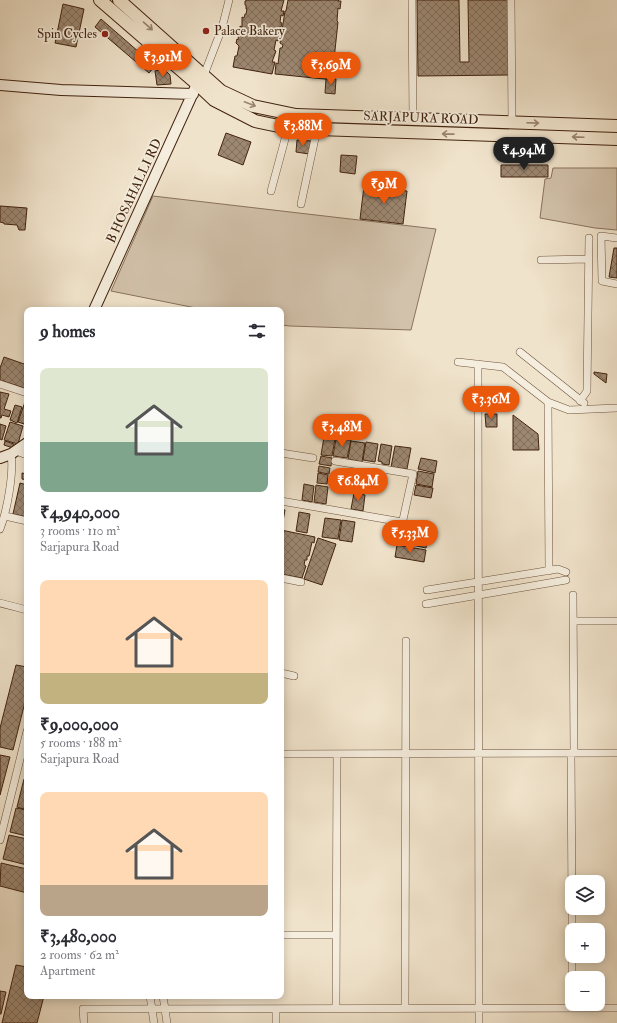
<!DOCTYPE html>
<meta charset="utf-8">
<style>
body{margin:0;font-family:"IM FELL Double Pica",serif;background:#f7f7f7;color:#2b2b33;height:100vh;display:flex;flex-direction:column;font-size:15px;white-space:nowrap}
*{box-sizing:border-box;margin:0}
p{font-size:13px;color:#7c7c81}
.icon{flex:none;width:22px;height:22px;fill:none;stroke:currentColor;stroke-width:2;stroke-linecap:round;stroke-linejoin:round}
.map{position:relative;flex:1;overflow:hidden}
.panel{position:absolute;left:24px;top:307px;width:260px;height:692px;display:flex;flex-direction:column;background:#fff;border-radius:8px;box-shadow:0 2px 10px #0003}
.panel>*{flex:none}
.buttons{position:absolute;left:565px;top:875px;display:grid;gap:8px}
.buttons a{display:grid;place-items:center;width:40px;height:40px;border-radius:8px;background:#fff;box-shadow:0 2px 10px #0003;font-size:20px}
.price{position:absolute;translate:-50% -34px;padding:0 9px;border-radius:14px;background:#ea580c;color:#fff;font-size:13px;line-height:26px;filter:drop-shadow(0 1px 2px #0008)}
.price::after{content:'';position:absolute;left:50%;top:24px;width:12px;height:9px;margin-left:-6px;background:inherit;clip-path:polygon(0 0,100% 0,50% 100%)}
.price.selected{background:#222;color:#fff}
ul{padding:0;list-style:none}
li{display:grid;align-content:center;gap:8px;height:212px;padding:0 16px}
li span{display:grid;place-items:center;height:124px;border-radius:8px;color:#555}
li>.icon{margin-inline-start:auto}
span .icon{width:72px;height:72px;fill:#fffc;stroke-width:1}
li b{font-size:17px}
h2{display:flex;justify-content:space-between;align-items:center;height:48px;padding:0 16px;font-size:17px}
.map>svg:first-child{display:block}
.green{fill:#d2c2ab;stroke:#8a725d}
.building{fill:url(#building-cross-hatch);stroke:#42230f}
.lines{fill:none;stroke-linecap:round;stroke-linejoin:round}
.street-casing{stroke:#6e533e;stroke-width:8}
.secondary-casing{stroke:#42230f;stroke-width:12}
.primary-casing{stroke:#42230f;stroke-width:14}
.street{stroke:#f5eddd;stroke-width:7}
.secondary{stroke:#f5eddd;stroke-width:10}
.primary{stroke:#f0e3cb;stroke-width:12}
.oneway{stroke:#99836d}
.poi-dot{fill:#8f2418;stroke:#f5eddd;stroke-width:1.5}
.labels{text-anchor:middle;dominant-baseline:central;stroke-width:3.5;stroke-linejoin:round;paint-order:stroke}
.poi-label{font-size:13px;fill:#42230f;stroke:#f5eddd;text-anchor:start}
.street-label{font-size:13px;fill:#42230f;stroke:#f5eddd}
</style>
<div class="map">
<svg width="617" height="1023" viewBox="0 0 617 1023">
<defs>
<pattern id="building-cross-hatch" width="8" height="8" patternUnits="userSpaceOnUse"><rect width="8" height="8" fill="#9c8771"/><path d="M0 0l8 8M0 8l8-8" fill="none" stroke="#816e5b"/></pattern>
</defs>
<rect width="100%" height="100%" fill="#f0e3cb"/>
<filter id="stains"><feTurbulence type="fractalNoise" baseFrequency=".005" numOctaves="4"/><feColorMatrix values="0 0 0 0 .2 0 0 0 0 .09 0 0 0 0 .02 0 0 0 .5 -.17"/></filter>
<radialGradient id="worn" r=".72"><stop offset=".6" stop-color="#630" stop-opacity="0"/><stop offset="1" stop-color="#630" stop-opacity=".3"/></radialGradient>
<path class="green" d="M553 168H617V230L595 228 540 218 545 179 551 178Z
M153 196 436 229 411 330 290 326 281 325V310H206L111 291Z"/>
<path class="building" d="M247 0H284L281 11H284L283 16 281 15 280 22 282 23 281 27H279L278 41 276 40 274 50 276 51 272 62H275L272 74 233 67 235 56H237L239 46 236 43 237 39 238 40 239 31H240V26L242 27V17L244 18 245 14H246L247 9H246V5H245V1Z
M288 0H339L338 1H341L340 9 338 8 337 21 338 22 333 69H335L334 80 275 74 276 63 278 64 280 48H282L283 45 280 43 285 11H286Z
M417 0H459L460 62H469L468 0H509L510 75 418 76Z
M63 4 84 9 76 47 55 43Z
M101 19 155 66 149 73 95 27Z
M164 69 170 75 171 84 157 85 155 71Z
M326 79 334 80V79H336L335 94 325 93Z
M226 133 251 142 243 165 218 155Z
M297 140 311 141 309 154 296 152Z
M341 155 357 156 355 174 340 172Z
M501 165H548V177H501Z
M364 186 407 191 403 224 360 219Z
M0 206 27 208 25 230H19L17 225 4 224V223L0 222Z
M614 248H617V278L609 277Z
M4 357 27 365V389L0 380V368Z
M594 372 607 374 606 383 594 374Z
M0 392 9 394 4 409 11 411 9 417 2 415 1 418H0Z
M26 399H27V425L18 422Z
M15 405 22 407 17 423 10 420Z
M485 414H497V427H486Z
M513 415 538 434 539 450H513Z
M10 422 23 426 18 444 4 440Z
M0 424 6 426 2 440 0 439Z
M324 437 335 439 332 456 321 455Z
M336 439 351 440 347 458 333 456Z
M5 441 14 444 13 448 4 445Z
M351 441 365 443 362 462 348 459Z
M366 442 378 444 375 462 363 460Z
M381 444 392 446 389 465 382 464V462L378 461Z
M395 446 411 448 407 469 391 467Z
M321 456 332 458 331 466 319 464Z
M421 458 437 461 435 473 418 469Z
M319 466 330 468 329 474 318 472Z
M418 471 434 474 432 487 416 484Z
M22 473 27 474V480L22 479Z
M318 473 328 475 327 484 317 483Z
M20 483 27 485V517L13 514Z
M304 484 314 486 312 502 302 500Z
M316 485 328 487 326 504 314 502Z
M416 485 433 488 431 498 414 495Z
M354 493 365 495 363 511 351 509Z
M281 509 285 510 282 527H281Z
M299 512 310 514 307 533 296 531Z
M325 518 341 520 338 539 322 537Z
M342 520 355 522 352 542 339 540Z
M281 530 315 537 314 543 312 542 309 556H307V560H305L304 565 306 566 302 578 281 574Z
M409 533 428 537 426 548 407 544Z
M318 538 336 544 322 585 304 579Z
M397 545 426 550 424 562 395 557Z
M16 665 27 667V694L13 750 0 747V728Z
M0 755 10 757 0 795Z
M24 779H27V810L17 807Z
M16 808 27 810V836L10 832Z
M9 835 27 839V865L3 859Z
M1 863 27 869V893L0 886Z
M16 965 27 967V996H44L37 1023H2Z
M0 991 6 992 1 1014H0Z"/>
<g class="lines">
<g class="street-casing">
<path id="street" d="M412 0 413 120
M511 0 512 122
M204 75 222 28 229 0
M271 191 288 128
M301 204 317 129
M617 238 601 236 602 281 617 284
M541 260 589 259
M520 352 584 403
M458 362 503 367 548 402 569 410 617 408
M478 364 479 1023
M0 384 27 393
M580 401 587 391 589 238
M548 402 549 571
M16 451 27 455
M281 453 313 458
M335 461 413 474 399 538
M281 501 402 522
M5 516 27 521
M0 529C7 511 14 473 11 454
M281 578 301 582
M427 590 558 569 566 572
M573 595 574 753
M0 603 27 610
M426 604 566 580
M574 621H617
M281 673 294 676
M571 753 572 907
M281 754 617 753
M0 840 27 731
M572 908V930
M281 935H336
M572 956V978
M150 996 154 1023
M163 996 167 1023
M405 1008 406 641
M336 1009 337 754
M84 1023 83 1009 617 1008
M276 1023V1009"/>
</g>
<g class="secondary-casing">
<path id="secondary" d="M0 85 61 90 193 94
M94 310 197 84
M0 458 11 454 27 443"/>
</g>
<g class="primary-casing">
<path id="primary" d="M100 0 197 84 214 100 255 121 288 128 617 139
M119 0 221 91 253 106 296 115 617 126"/>
</g>
<use href="#street" class="street"/>
<use href="#secondary" class="secondary"/>
<use href="#primary" class="primary"/>
</g>
<defs><path id="oneway-shaft" d="M-6 0H5M1.5-3L5.5 0L1.5 3" fill="none" stroke-width="1.6" stroke-linecap="round" stroke-linejoin="round"/></defs>
<g class="oneway">
<use href="#oneway-shaft" transform="translate(148 26) rotate(41)"/>
<use href="#oneway-shaft" transform="translate(250 104) rotate(21)"/>
<use href="#oneway-shaft" transform="translate(533 123) rotate(2)"/>
<use href="#oneway-shaft" transform="translate(448 134) rotate(-179)"/>
<use href="#oneway-shaft" transform="translate(578 137) rotate(-178)"/>
</g>
<g class="poi-dot">
<circle cx="206" cy="31" r="4"/>
<circle cx="105" cy="34" r="4"/>
</g>
<g class="labels">
<g class="poi-label">
<text x="214" y="31">Palace Bakery</text>
<text x="97" y="34" text-anchor="end">Spin Cycles</text>
</g>
<g class="street-label">
<text transform="translate(421 118) rotate(2)">SARJAPURA ROAD</text>
<text transform="translate(134 191) rotate(-65)">B HOSAHALLI RD</text>
</g>
</g>
<rect width="100%" height="100%" filter="url(#stains)"/>
<rect width="100%" height="100%" fill="url(#worn)"/>
</svg>
<div class="buttons">
<a><svg class="icon" aria-label="layers" viewBox="0 0 24 24"><path d="M12 4l9 5-9 5-9-5zM3 14l9 5 9-5"/></svg></a>
<a>+</a>
<a>−</a>
</div>
<b class="price" style="left:163px;top:78px">₹3.91M</b>
<b class="price" style="left:331px;top:86px">₹3.69M</b>
<b class="price" style="left:303px;top:147px">₹3.88M</b>
<b class="price selected" style="left:524px;top:171px">₹4.94M</b>
<b class="price" style="left:384px;top:205px">₹9M</b>
<b class="price" style="left:491px;top:420px">₹3.36M</b>
<b class="price" style="left:342px;top:448px">₹3.48M</b>
<b class="price" style="left:358px;top:502px">₹6.84M</b>
<b class="price" style="left:410px;top:554px">₹5.33M</b>
<section class="panel">
<h2>9 homes<svg class="icon" aria-label="filters" viewBox="0 0 24 24"><path d="M4 7h16M4 17h16"/><circle cx="9" cy="7" r="2"/><circle cx="15" cy="17" r="2"/></svg></h2>
<ul>
<li><span style="background:linear-gradient(#dfe7d0 60%,#7fa58c 0)"><svg class="icon" aria-label="home" viewBox="0 0 24 24"><path d="M3 11l9-7 9 7M6 9v11h12V9"/></svg></span><div><b>₹4,940,000</b><p>3 rooms · 110 m²</p><p>Sarjapura Road</p></div></li>
<li><span style="background:linear-gradient(#ffd9b3 75%,#c2b280 0)"><svg class="icon" aria-label="home" viewBox="0 0 24 24"><path d="M3 11l9-7 9 7M6 9v11h12V9"/></svg></span><div><b>₹9,000,000</b><p>5 rooms · 188 m²</p><p>Sarjapura Road</p></div></li>
<li><span style="background:linear-gradient(#ffd9b3 75%,#b9a48a 0)"><svg class="icon" aria-label="home" viewBox="0 0 24 24"><path d="M3 11l9-7 9 7M6 9v11h12V9"/></svg></span><div><b>₹3,480,000</b><p>2 rooms · 62 m²</p><p>Apartment</p></div></li>
</ul>
</section>
</div>
